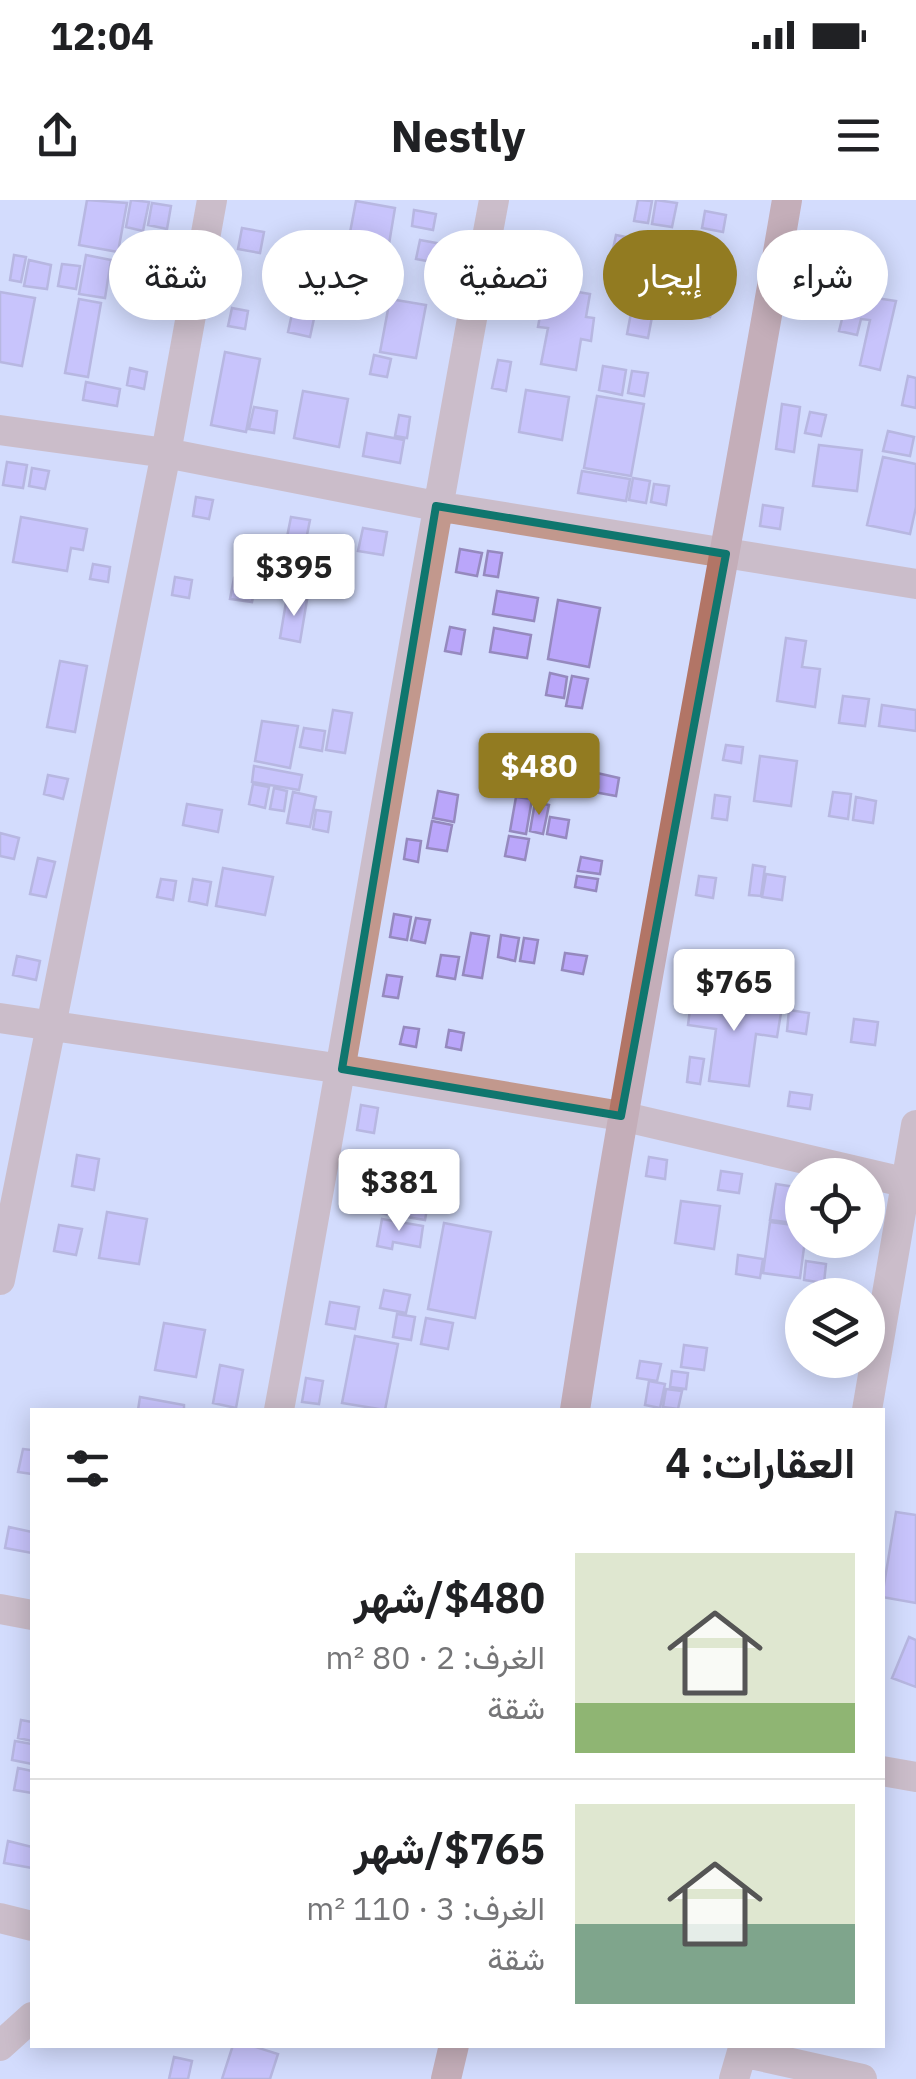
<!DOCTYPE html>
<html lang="ar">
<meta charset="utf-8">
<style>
body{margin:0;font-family:"IBM Plex Sans",Vazirmatn,sans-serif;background:#f6f6f6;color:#202124;direction:rtl;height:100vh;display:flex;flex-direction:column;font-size:38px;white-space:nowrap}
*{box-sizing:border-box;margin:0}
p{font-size:32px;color:#757577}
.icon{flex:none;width:55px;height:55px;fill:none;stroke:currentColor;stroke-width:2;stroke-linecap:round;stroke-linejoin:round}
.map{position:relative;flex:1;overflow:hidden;direction:ltr}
.sheet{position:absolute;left:30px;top:1208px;width:855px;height:640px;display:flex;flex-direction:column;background:#fff;border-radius:0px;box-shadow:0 5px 25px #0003;direction:rtl}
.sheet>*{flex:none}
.hud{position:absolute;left:30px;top:30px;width:858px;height:90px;direction:rtl;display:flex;gap:20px}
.buttons{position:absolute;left:785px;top:958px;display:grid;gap:20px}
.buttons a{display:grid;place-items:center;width:100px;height:100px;border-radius:50%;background:#fff;box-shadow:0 5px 25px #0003;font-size:50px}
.price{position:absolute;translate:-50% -85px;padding:0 22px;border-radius:10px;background:#fff;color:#222;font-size:32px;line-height:65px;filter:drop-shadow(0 2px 5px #0008)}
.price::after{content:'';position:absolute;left:50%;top:60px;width:30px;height:22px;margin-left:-15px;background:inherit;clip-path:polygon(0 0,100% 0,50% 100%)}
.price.selected{background:#927b21;color:#fff}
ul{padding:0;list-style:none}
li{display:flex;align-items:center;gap:30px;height:250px;padding:0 30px}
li+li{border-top:2px solid #e0e0e0}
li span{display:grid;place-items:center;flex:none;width:280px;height:200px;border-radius:0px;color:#555}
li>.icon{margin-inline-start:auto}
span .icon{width:120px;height:120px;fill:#fffc;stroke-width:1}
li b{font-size:42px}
h2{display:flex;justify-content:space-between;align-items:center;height:120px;padding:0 30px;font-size:42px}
.pill{padding:0 35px;border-radius:45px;background:#fff;box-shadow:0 5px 25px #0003;font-size:35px;line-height:90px}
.pill.selected{background:#927b21;color:#fff}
.status{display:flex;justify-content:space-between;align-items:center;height:70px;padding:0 50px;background:#fff;direction:ltr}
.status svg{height:28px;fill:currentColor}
header{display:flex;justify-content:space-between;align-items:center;height:130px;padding:0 30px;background:#fff;font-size:45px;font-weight:700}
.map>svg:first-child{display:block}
.building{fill:#baa6fa;stroke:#9589be;stroke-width:2.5}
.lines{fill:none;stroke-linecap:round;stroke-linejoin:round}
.street{stroke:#c2988d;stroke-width:30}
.secondary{stroke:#b27566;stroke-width:30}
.marked{fill:none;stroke:#0f766e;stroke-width:8;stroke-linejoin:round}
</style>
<div class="status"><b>12:04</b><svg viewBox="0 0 49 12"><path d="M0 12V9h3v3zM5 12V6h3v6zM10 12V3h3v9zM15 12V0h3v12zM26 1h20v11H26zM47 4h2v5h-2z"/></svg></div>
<header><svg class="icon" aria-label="menu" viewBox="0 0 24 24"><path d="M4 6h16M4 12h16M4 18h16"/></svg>Nestly<svg class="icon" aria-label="share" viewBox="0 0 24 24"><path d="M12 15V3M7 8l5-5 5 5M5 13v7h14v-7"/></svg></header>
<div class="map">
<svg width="916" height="1879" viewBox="0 0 916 1879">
<rect width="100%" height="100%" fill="#d3dcfd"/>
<path class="building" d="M87 0 127 3 118 52 79 45Z
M131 0 149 2 143 31 126 27Z
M638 0 652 1 648 23 634 21Z
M656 0 677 3 672 27 652 24Z
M356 1 395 8 388 50 348 43Z
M152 3 171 6 167 29 148 25Z
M414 10 436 14 433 30 412 26Z
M705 11 726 15 723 32 702 28Z
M242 28 264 32 260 53 238 49Z
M616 35 636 39 633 57 612 54Z
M420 40 442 44 438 63 416 59Z
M14 55 26 57 21 82 10 80Z
M86 55 111 60 105 98 79 94Z
M29 60 51 65 47 89 24 86Z
M645 62 679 69 674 88 641 83Z
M62 64 80 66 76 89 58 86Z
M285 64 306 68 302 87 282 84Z
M514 78 528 81 523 104 510 101Z
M641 87 660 90 656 110 638 107Z
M132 88 154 92 150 110 129 106Z
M555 88 590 94 586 117 594 118 591 141 581 139 576 170 541 164 548 128 538 127 541 110 551 112Z
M0 92 35 98 22 166 0 162Z
M837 92 896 101 880 170 860 165 870 120 861 119 857 135 839 131 843 115 832 112Z
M690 96 714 101 710 117 687 113Z
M79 99 101 103 88 177 65 173Z
M390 99 426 105 416 158 380 152Z
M232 108 248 111 245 129 228 126Z
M293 109 315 114 310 137 288 132Z
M631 113 652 117 648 138 627 134Z
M225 152 260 159 246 232 211 225Z
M374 155 391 159 387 177 370 174Z
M498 160 511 162 506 191 492 188Z
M603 166 626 170 622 195 599 190Z
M130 168 147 172 144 189 127 185Z
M632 171 648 173 644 196 628 193Z
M908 176 916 178V208L902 205Z
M86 182 120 189 117 206 83 200Z
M526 190 569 197 562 240 519 232Z
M303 191 348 199 339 247 294 238Z
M597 196 644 204 631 276 584 268Z
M782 204 800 207 794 252 776 249Z
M254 207 277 211 274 233 249 229Z
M810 212 826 215 821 236 805 233Z
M399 215 410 217 407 238 395 236Z
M888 231 914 237 910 256 883 251Z
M367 233 404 240 400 263 363 256Z
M819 245 862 250 857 291 813 286Z
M883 257 916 264V307L910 334 867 325Z
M7 262 27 265 23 288 3 285Z
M32 268 49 271 45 289 29 286Z
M582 271 630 279 626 301 578 293Z
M633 278 650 281 646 303 629 300Z
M654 284 669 286 666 305 651 302Z
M196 297 213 300 209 319 193 316Z
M763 305 783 308 780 329 760 326Z
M21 317 87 329 83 350 71 348 67 371 13 362Z
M291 317 310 320 306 340 287 337Z
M363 328 387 332 383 355 358 351Z
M460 349 482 353 477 376 456 372Z
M488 351 502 353 498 377 484 375Z
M93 364 110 367 108 382 90 379Z
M175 377 192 380 189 398 172 395Z
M234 378 256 382 252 402 230 399Z
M497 391 538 398 534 421 493 414Z
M287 396 307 400 300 442 280 438Z
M558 400 600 408 589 467 548 459Z
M450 427 465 430 461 454 445 451Z
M494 428 531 435 527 458 490 452Z
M786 438 806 441 802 467 820 469 815 507 777 501Z
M60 461 87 466 75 532 47 527Z
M550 473 567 477 564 498 546 495Z
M572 476 588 479 582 508 566 506Z
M843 496 869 499 865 526 839 523Z
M882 505 916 510V531L879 526Z
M333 510 352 513 345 553 326 550Z
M262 521 298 526 290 568 255 561Z
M304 528 325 531 322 551 300 547Z
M726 545 743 547 741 563 723 560Z
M760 556 797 561 791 606 754 601Z
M498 557 523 561 520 580 494 575Z
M254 566 302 575 299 590 252 582Z
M597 573 619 578 616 596 594 592Z
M48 575 68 579 63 599 44 594Z
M253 584 269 587 265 608 249 604Z
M274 588 287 591 284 611 270 609Z
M438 591 458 595 454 622 433 618Z
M293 592 316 597 310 627 287 623Z
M833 592 851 594 848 619 829 616Z
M715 595 730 597 727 620 712 618Z
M516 597 532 599 526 634 510 631Z
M856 597 876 601 873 623 853 620Z
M535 602 549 605 543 634 530 631Z
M187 604 222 610 218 632 183 625Z
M316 610 331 612 328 632 313 629Z
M550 617 569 620 566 638 547 634Z
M432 621 452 625 447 651 427 648Z
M0 633 19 638 14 659 0 656Z
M509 636 529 639 525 660 505 656Z
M407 639 421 641 418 662 404 659Z
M581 657 602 661 600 674 578 671Z
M38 658 55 662 46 697 30 694Z
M753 665 765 667 761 696 749 695Z
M223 668 273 677 265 715 216 706Z
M766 674 785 677 782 700 762 697Z
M577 676 598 679 596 691 575 687Z
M699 676 716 678 713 698 696 695Z
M161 679 176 681 173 700 157 697Z
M193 679 211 682 207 705 189 701Z
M394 714 411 717 407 740 390 737Z
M416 718 430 720 425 743 411 740Z
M471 733 489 736 482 778 463 775Z
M501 735 519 738 515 761 498 757Z
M524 738 538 740 534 763 520 761Z
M565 753 587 756 583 774 562 770Z
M441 755 459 757 455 779 437 776Z
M17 756 40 761 36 780 13 775Z
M387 775 402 777 398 798 383 796Z
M692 794 782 807 777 837 756 834 749 886 709 881 716 829 688 825Z
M789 810 809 813 806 834 787 831Z
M854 819 878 822 875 845 851 842Z
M404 827 419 829 416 847 400 844Z
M449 830 464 833 461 850 446 847Z
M690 857 704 859 700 884 687 882Z
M790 892 812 895 810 909 788 906Z
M361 905 378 908 374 933 357 930Z
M77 955 99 959 94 990 72 986Z
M649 957 667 960 665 979 646 976Z
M721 971 742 974 739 993 718 990Z
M347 975 392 982 386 1014 341 1006Z
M394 983 409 986 408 994 429 998 425 1020 388 1014Z
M776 984 802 988V1024L770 1020Z
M681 1001 720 1006 714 1049 675 1043Z
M107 1012 147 1019 139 1064 99 1058Z
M382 1019 423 1026 420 1047 393 1042 392 1049 377 1046Z
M770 1022 802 1026V1040H805L800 1078 763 1073Z
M444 1023 491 1032 475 1118 428 1109Z
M59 1025 82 1029 76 1055 54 1051Z
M738 1055 763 1059 760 1078 736 1074Z
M806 1061 826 1064 824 1083 804 1080Z
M384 1090 410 1095 406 1113 380 1108Z
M330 1102 359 1107 355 1129 326 1124Z
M397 1114 415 1117 411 1140 393 1137Z
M426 1118 453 1123 448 1149 421 1144Z
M164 1123 205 1130 196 1177 155 1170Z
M355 1136 398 1144 385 1210 342 1203Z
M684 1145 707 1148 704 1170 681 1167Z
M640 1161 661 1164 657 1181 637 1178Z
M220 1165 243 1170 236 1208 213 1203Z
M672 1171 688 1173 686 1189 670 1187Z
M306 1178 323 1181 319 1204 302 1202Z
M649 1181 665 1184 660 1208 645 1205Z
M666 1189 682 1191 678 1209 663 1207Z
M140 1197 184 1205V1210H138Z
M23 1249 32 1250V1274L18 1272Z
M896 1312 916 1315V1403L882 1397Z
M9 1327 32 1332V1353L5 1348Z
M909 1437 916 1440V1487L892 1478Z
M21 1520 32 1522V1541L18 1538Z
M15 1541 32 1544V1564L12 1560Z
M18 1568 32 1571V1593L14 1590Z
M8 1641 32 1647V1668L4 1663Z
M233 1845H249L278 1854 270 1879H222Z
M174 1857 192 1861 188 1879H169Z"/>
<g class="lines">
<path class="street" d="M0 230 166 253 436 306 916 384
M0 818 342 869 621 916 916 985
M0 1080 166 253 212 0
M279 1210C354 807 418 403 494 0
M867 1210 916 925
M0 1409 32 1415
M882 1571 916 1577
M0 1718 32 1726
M0 1846 32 1817
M742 1852 862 1879
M734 1879 744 1845"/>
<path class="secondary" d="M575 1210C638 805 718 404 787 0
M446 1879 454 1845"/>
</g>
<path d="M0 0H916V1879H0ZM436 306 726 354 621 916 342 869Z" fill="#d3dcfd" fill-opacity=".55" fill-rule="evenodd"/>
<path class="marked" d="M436 306 726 354 621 916 342 869Z"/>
</svg>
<div class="buttons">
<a><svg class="icon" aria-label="locate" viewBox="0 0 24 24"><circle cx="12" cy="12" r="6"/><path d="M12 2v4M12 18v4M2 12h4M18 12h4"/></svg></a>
<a><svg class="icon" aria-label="layers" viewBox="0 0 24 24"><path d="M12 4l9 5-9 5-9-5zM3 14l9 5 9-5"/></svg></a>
</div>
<b class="price" style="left:294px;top:419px">$395</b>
<b class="price selected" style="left:539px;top:618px">$480</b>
<b class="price" style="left:734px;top:834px">$765</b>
<b class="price" style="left:399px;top:1034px">$381</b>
<div class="hud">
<a class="pill">شراء</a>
<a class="pill selected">إيجار</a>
<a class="pill">تصفية</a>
<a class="pill">جديد</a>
<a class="pill">شقة</a>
</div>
<section class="sheet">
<h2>العقارات: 4<svg class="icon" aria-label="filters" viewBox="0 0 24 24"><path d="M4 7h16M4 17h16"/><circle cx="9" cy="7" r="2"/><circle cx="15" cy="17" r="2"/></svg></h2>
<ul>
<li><span style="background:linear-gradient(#dfe7d0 75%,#8fb573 0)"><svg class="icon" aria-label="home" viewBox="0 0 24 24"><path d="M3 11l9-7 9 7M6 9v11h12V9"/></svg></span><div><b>$480/شهر</b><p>الغرف: 2 · 80 m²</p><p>شقة</p></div></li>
<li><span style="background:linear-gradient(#dfe7d0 60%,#7fa58c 0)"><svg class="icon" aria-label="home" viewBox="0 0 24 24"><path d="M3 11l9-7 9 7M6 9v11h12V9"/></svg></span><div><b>$765/شهر</b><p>الغرف: 3 · 110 m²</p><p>شقة</p></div></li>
</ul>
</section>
</div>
